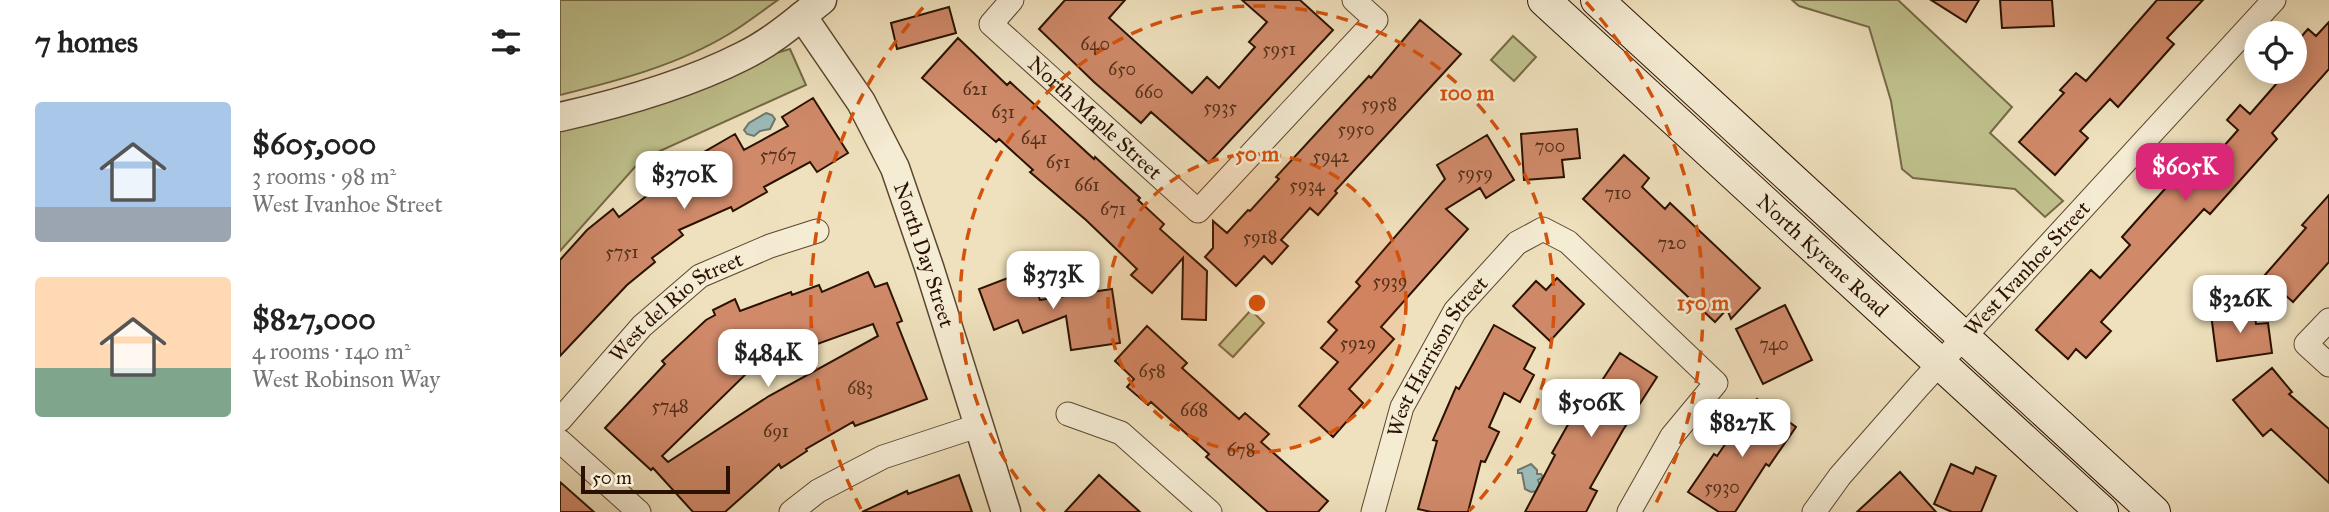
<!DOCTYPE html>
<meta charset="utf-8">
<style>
body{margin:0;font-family:"IM FELL Great Primer",serif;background:#f2f2f2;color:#222;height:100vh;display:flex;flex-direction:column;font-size:26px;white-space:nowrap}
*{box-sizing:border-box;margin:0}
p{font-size:23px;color:#767676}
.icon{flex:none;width:38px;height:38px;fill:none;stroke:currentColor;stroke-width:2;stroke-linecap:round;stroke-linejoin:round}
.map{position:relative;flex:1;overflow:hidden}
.details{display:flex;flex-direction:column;background:#fff;width:560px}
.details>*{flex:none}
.buttons{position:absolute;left:1684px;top:21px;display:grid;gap:14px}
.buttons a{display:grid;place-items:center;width:63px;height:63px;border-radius:50%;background:#fff;box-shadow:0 4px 18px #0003;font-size:35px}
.scale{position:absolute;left:21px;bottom:18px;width:149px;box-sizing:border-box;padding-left:7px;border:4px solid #2b1200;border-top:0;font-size:19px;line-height:24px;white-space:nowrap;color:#2b1200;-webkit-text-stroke:5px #f5ecd4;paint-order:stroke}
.price{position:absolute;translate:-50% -60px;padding:0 16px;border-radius:14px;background:#fff;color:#222;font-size:23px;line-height:46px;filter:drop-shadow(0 2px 4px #0008)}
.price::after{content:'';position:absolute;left:50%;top:42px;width:21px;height:16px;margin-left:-10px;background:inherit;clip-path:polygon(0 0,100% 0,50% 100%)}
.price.current{background:#db2777;color:#fff}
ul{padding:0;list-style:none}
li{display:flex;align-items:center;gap:21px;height:175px;padding:0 35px}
li span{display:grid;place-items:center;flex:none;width:196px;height:140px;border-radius:7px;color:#555}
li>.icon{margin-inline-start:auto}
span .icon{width:84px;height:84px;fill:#fffc;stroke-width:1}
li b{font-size:30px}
h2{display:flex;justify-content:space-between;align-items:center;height:84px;padding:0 35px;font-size:30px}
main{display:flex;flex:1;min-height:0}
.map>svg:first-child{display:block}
.green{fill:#bfc18d;stroke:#756a46;stroke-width:2}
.water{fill:#9cbbb9;stroke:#6f776f;stroke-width:2}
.building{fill:#d08a6a;stroke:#2b1200;stroke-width:2;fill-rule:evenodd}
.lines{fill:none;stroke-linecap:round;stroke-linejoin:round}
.minor-casing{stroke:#5c462f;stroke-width:25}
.tertiary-casing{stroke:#5c462f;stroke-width:31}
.secondary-casing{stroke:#2b1200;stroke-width:34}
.minor{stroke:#f5ecd4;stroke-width:23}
.tertiary{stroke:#f5ecd4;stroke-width:28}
.secondary{stroke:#f5ecd4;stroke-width:32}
.ring{fill:none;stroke:#d5520b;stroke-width:3.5;stroke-dasharray:12 9}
.labels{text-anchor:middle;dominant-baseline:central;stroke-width:5;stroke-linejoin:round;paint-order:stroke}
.number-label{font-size:18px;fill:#54301a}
.street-label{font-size:21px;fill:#2b1200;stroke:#f5ecd4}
.centre{fill:#d5520b;stroke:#f5ecd4;stroke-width:3.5}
.ring-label{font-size:21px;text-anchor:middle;font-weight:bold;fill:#d5520b;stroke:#f5ecd4;stroke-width:5;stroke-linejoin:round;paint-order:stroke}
</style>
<main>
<section class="details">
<h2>7 homes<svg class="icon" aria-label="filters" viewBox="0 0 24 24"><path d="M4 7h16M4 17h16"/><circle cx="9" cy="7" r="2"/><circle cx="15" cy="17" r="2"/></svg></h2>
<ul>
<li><span style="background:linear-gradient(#a9c7e8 75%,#9aa5b1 0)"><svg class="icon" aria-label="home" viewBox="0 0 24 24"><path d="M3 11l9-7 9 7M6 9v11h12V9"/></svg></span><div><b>$605,000</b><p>3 rooms · 98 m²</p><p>West Ivanhoe Street</p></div></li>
<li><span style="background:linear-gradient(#ffd9b3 65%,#7fa58c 0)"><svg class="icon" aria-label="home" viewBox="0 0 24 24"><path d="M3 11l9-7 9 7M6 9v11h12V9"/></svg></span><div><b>$827,000</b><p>4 rooms · 140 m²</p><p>West Robinson Way</p></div></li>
</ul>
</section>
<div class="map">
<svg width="1769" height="512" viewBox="0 0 1769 512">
<rect width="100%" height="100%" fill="#efe1bd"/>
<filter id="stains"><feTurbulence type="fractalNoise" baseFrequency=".00286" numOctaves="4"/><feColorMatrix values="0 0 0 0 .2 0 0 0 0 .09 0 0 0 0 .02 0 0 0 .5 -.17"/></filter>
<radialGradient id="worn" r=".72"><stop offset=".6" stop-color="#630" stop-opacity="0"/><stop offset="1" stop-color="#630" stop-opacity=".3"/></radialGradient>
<path class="green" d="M0 0H218C202 11 186 24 169 34 118 65 57 81 0 95Z
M1232 0H1338L1452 107 1430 133 1503 201 1485 217 1455 189 1353 178 1342 169 1331 101 1309 27 1239 6Z
M953 36 976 57 954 81 931 60Z
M230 49 246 85 82 159 0 251V115Z
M691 310 704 323 673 357 659 345Z"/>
<path class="water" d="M206 113 212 115 215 119 210 129 200 131 194 136 187 134 184 130 189 123Z
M971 464 977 470V474H981L983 477 978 480 980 486 977 491 971 492 965 489 962 473H958V470Z"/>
<path class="building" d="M505 0H565L549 18 632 93 647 77 659 88 695 47 689 42 707 22 682 0H740L773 30 649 163 591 112 581 123 534 82 479 29Z
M1371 0H1419L1406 22Z
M1440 0H1492L1494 26 1442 28Z
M1597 0H1643L1607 38 1614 44 1558 107 1550 99 1520 131 1528 138 1495 175 1459 142 1504 93 1500 90 1516 73 1526 81Z
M389 7 396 33 337 49 331 23Z
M860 20 901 54 775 191 777 193 758 215 750 208 721 240 728 246 712 264 704 256 676 286 645 257 653 248V221L667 233 688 210 690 211 719 179 716 177 809 76 811 78Z
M1769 22V69L1712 133 1717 139 1650 214 1644 209 1541 322 1551 331 1526 358 1516 349 1508 359 1476 330 1531 270 1540 278 1570 245 1562 237 1637 153 1649 163 1678 130 1667 120 1680 105 1690 114 1717 83 1704 72H1734V45L1748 29 1756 36Z
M398 38 447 85 450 82 534 159 535 157 580 198 578 200 604 224 600 229 647 271 646 320 622 319 623 258 592 293 571 275 577 269 526 220 470 172 473 170 439 139 436 142 362 78Z
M253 98 288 153 257 172 250 162 204 187 207 192 173 211 171 207 119 230 123 235 92 258 95 262 67 285 0 356V260L27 230 53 209 59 217 105 182 101 173 142 153 175 134 184 150 228 126 222 117Z
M1017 129 1020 158 1002 160 1004 177 964 180 961 134Z
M927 135 954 180 926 198 920 188 886 209 908 229 821 327 834 339 789 389 803 403 773 437 739 406 778 362 761 348 777 330 768 322 800 286 796 282 885 179 877 165Z
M1064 155 1089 178 1082 187 1105 209 1110 203 1200 288 1171 319 1167 309 1155 322 1023 199Z
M1769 195V262L1733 302 1704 276 1746 228 1742 225Z
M469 270 480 300 552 289 560 343 511 350 506 316 463 333 458 320 434 330 419 289Z
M308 272 315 287 327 283 342 321 337 323 367 399 295 426 293 422 246 449 247 451 221 468 219 464 165 512H133L93 468 91 470 45 428 105 364 102 361 146 320 155 315 153 310 175 299 180 311 231 292 232 295 259 285 262 292ZM313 324 318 336 209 396 108 462 102 456 193 367Z
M997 278 1024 304 990 341 953 306 976 281 986 290Z
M1225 305 1252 360 1203 384 1176 329Z
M1694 308 1696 324 1708 323 1712 353 1657 361 1651 314Z
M934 325 975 348 964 369 974 375 960 402 944 393 929 427 939 432 925 462 921 461 908 512H871L858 509 877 441 873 440 896 387 899 389Z
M587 326 627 363 622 368 679 419 685 413 709 434 701 442 768 501 758 512H708L646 457 649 454 591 402 588 405 567 387 574 379 555 361Z
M1060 353 1097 377 1063 430 1030 488 1037 491 1026 512H965L995 455 992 453 1019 405 1024 408Z
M1712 368 1732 392 1729 394 1769 429V483L1711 429 1703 436 1673 400Z
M1197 399 1236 427 1209 466 1206 464 1175 512H1159L1128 492 1154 454 1157 456Z
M1391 464 1413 474 1416 467 1436 476 1421 512H1392L1374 504Z
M1340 472 1376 512H1297Z
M399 475 412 512H302L347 491 348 494Z
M539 475 580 512H505Z
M0 482 34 512H0Z"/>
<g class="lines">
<g class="minor-casing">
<g id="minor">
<path id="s1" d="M452 0 431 24 638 211 816 20 794 0"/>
<path d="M1769 320 1746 344 1769 365"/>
<path d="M508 414 561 433 650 512"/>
<path id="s2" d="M0 420 82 326 140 276 210 246 257 231"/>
<path d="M0 441 79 512"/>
<path d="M231 512 258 491 323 457 417 426"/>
<path id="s3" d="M813 512 842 407 895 311 957 243 983 229 1008 242 1156 383 1112 436 1069 512"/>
<path id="s4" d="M1254 512 1280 476 1359 386 1714 0"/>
</g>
</g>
<g class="tertiary-casing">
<g id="tertiary">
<path id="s5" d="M242 16 301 102 335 168 369 267 446 512"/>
<path d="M0 117C62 103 126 85 183 56 212 42 237 20 262 0"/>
</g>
</g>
<g class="secondary-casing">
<g id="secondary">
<path id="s6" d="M984 0 1542 512"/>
<path d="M1037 0 1594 512"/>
</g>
</g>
<use href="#minor" class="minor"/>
<use href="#tertiary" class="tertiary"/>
<use href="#secondary" class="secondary"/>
</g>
<circle cx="697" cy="303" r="149" fill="#d5520b" fill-opacity=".12"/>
<g class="ring">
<circle cx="697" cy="303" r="149"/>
<path d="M485 511A297 297 0 1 1 909 511"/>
<path d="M301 509A446 446 0 0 1 368 2M1026 2A446 446 0 0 1 1093 509"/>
</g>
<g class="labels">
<g class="number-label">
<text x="535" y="44">640</text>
<text x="719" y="49">5951</text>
<text x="562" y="69">650</text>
<text x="415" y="89">621</text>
<text x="589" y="92">660</text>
<text x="819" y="104">5958</text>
<text x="660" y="107">5935</text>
<text x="443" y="112">631</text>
<text x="796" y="129">5950</text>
<text x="474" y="138">641</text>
<text x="990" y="146">700</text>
<text x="218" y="155">5767</text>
<text x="771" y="156">5942</text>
<text x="498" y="162">651</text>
<text x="915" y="173">5959</text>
<text x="527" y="185">661</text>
<text x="747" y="185">5934</text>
<text x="1058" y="193">710</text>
<text x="553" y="209">671</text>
<text x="700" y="237">5918</text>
<text x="1112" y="243">720</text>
<text x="62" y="252">5751</text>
<text x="830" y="281">5939</text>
<text x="798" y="343">5929</text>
<text x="1214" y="344">740</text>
<text x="592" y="371">658</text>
<text x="300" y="388">683</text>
<text x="110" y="406">5748</text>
<text x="634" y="410">668</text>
<text x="216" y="431">691</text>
<text x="681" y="450">678</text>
<text x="1162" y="487">5930</text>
</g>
<g class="street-label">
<text stroke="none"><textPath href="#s1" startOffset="172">North Maple Street</textPath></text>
<text stroke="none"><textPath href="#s5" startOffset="270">North Day Street</textPath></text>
<text stroke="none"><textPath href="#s6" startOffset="378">North Kyrene Road</textPath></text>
<text stroke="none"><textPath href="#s4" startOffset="324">West Ivanhoe Street</textPath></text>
<text stroke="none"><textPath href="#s2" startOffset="164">West del Rio Street</textPath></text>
<text stroke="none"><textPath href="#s3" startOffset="170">West Harrison Street</textPath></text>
</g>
</g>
<circle cx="697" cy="303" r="10" class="centre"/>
<g class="ring-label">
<text x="907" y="100">100 m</text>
<text x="697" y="161">50 m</text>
<text x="1143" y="310">150 m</text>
</g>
<rect width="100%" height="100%" filter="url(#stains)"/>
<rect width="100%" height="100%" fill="url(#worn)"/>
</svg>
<div class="buttons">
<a><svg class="icon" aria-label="locate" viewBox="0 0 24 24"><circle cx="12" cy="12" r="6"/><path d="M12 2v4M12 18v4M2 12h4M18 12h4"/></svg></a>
</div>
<div class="scale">50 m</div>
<b class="price current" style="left:1625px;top:203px">$605K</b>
<b class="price" style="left:124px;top:211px">$370K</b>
<b class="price" style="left:493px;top:311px">$373K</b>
<b class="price" style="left:1680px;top:335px">$326K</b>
<b class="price" style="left:208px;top:389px">$484K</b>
<b class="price" style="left:1031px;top:439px">$506K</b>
<b class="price" style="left:1182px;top:459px">$827K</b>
</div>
</main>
